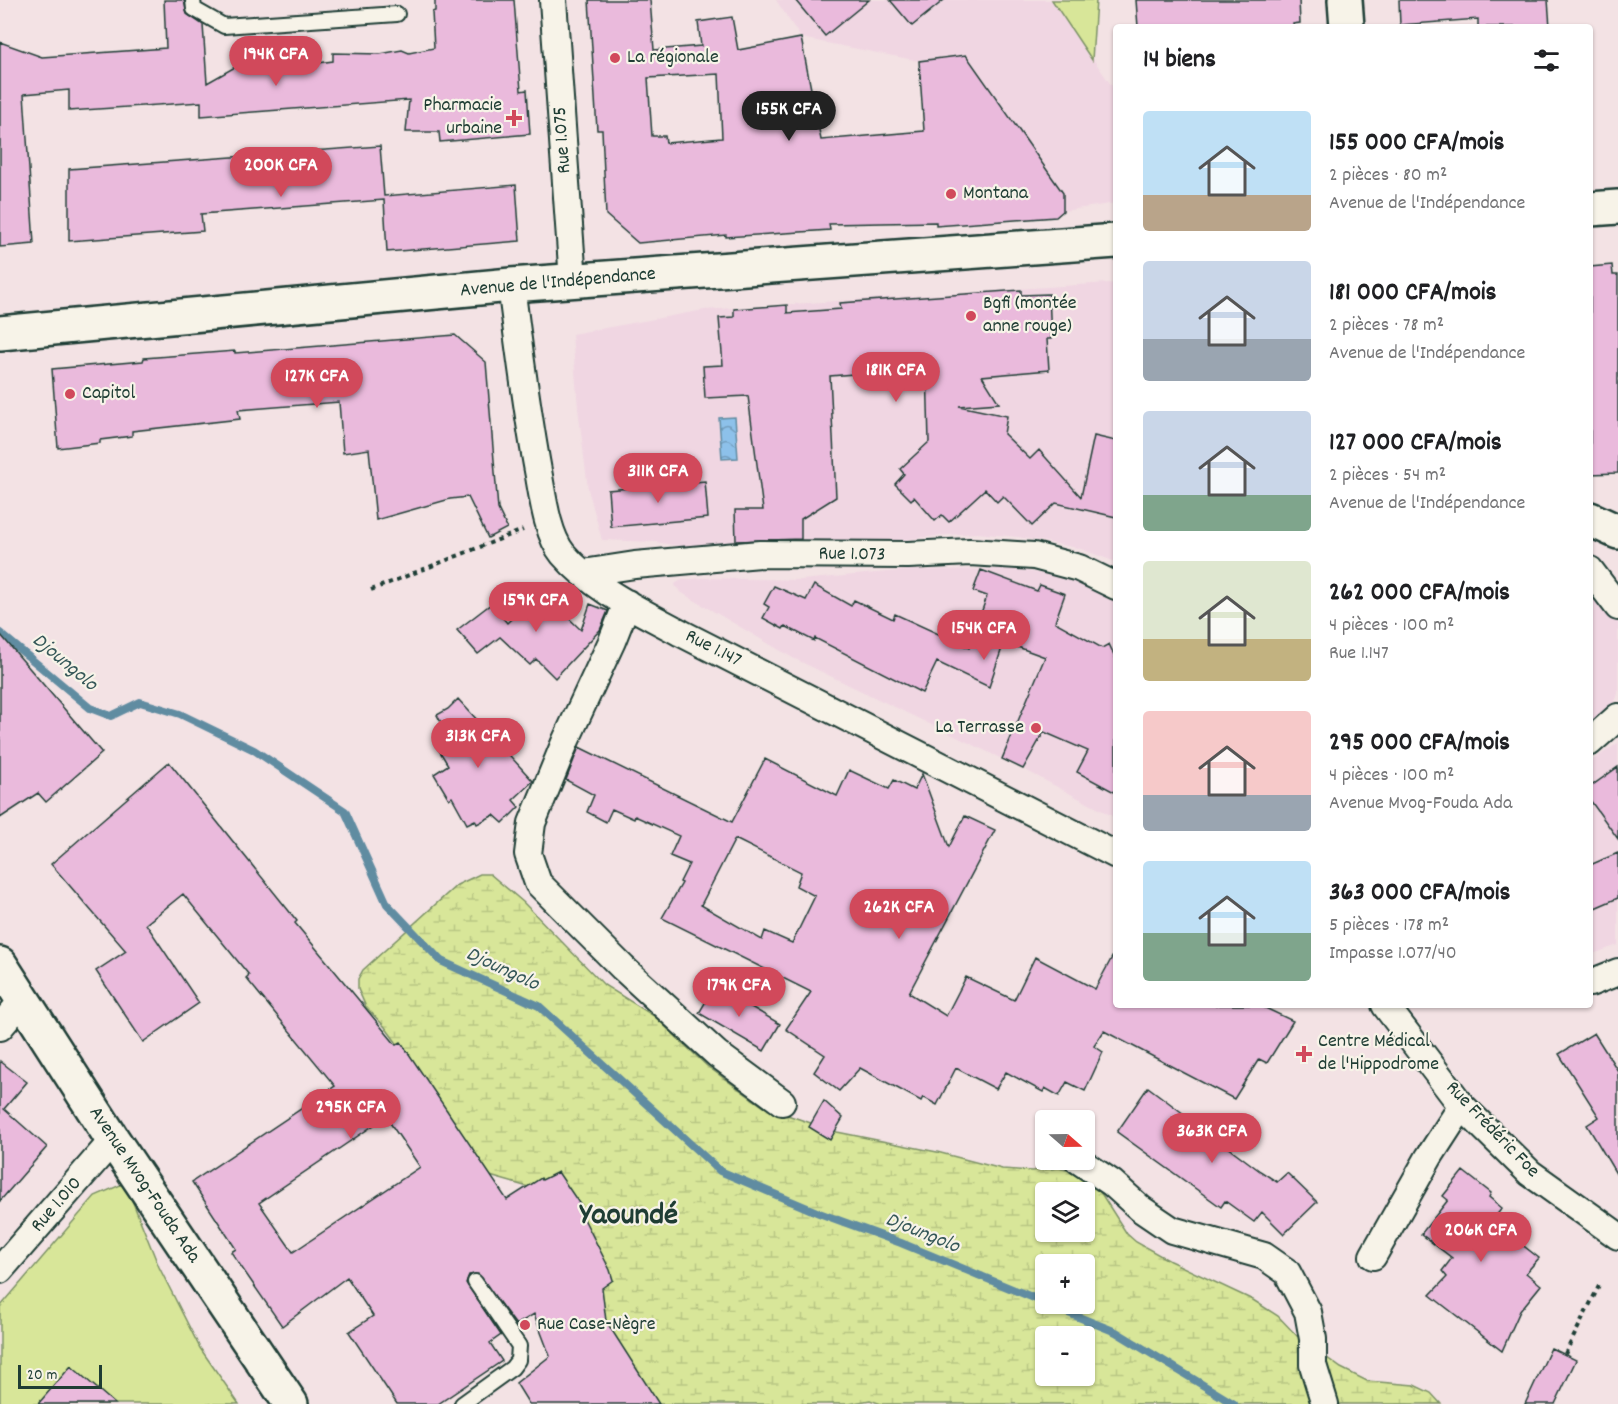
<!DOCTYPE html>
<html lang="fr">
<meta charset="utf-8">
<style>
body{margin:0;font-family:Dekko,sans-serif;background:#f6f6f6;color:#202124;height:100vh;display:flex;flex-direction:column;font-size:22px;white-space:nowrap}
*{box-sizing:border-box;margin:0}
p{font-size:20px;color:#757577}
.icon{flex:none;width:33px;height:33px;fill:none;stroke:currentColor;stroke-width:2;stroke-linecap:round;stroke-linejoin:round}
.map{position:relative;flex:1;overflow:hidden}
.side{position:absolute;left:1113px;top:24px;width:480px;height:984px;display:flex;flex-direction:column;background:#fff;border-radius:6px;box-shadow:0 2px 4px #0004}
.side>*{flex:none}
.needle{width:39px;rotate:110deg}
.controls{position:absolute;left:1035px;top:1110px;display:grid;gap:12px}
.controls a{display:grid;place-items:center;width:60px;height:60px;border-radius:6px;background:#fff;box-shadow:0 2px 4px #0004;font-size:30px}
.scale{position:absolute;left:18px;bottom:15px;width:84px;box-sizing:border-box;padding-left:6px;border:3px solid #1f3d34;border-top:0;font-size:16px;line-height:21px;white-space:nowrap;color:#1f3d34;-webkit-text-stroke:4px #f7f3e8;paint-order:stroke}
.price{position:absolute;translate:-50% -51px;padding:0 14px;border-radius:21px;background:#d1495b;color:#fff;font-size:20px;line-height:39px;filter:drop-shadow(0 2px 3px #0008)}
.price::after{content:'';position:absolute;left:50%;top:36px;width:18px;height:14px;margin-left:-9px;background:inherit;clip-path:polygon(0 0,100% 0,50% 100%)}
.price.active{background:#222;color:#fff}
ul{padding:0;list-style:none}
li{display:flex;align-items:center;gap:18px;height:150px;padding:0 30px}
li span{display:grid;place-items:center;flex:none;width:168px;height:120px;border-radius:6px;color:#555}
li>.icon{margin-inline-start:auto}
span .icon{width:72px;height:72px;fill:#fffc;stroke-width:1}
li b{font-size:26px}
h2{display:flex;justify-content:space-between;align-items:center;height:72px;padding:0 30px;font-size:26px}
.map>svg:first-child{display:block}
.built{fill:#f0d6e2}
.green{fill:#d8e699;stroke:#7c9266;stroke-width:1.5}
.wetland{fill:url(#wetland-marsh);stroke:#7c9266;stroke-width:1.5;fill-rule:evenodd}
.water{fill:url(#water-waves);stroke:#618ca1;stroke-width:1.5}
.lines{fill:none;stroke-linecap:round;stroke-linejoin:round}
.stream{stroke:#618ca1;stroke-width:8}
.building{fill:#eabadc;stroke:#1f3d34;stroke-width:1.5;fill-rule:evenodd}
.service-casing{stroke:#1f3d34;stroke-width:18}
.minor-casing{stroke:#1f3d34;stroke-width:30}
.tertiary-casing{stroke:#1f3d34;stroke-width:38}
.secondary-casing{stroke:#1f3d34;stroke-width:38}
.path{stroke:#1f3d34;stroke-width:4;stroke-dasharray:4.5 4.5;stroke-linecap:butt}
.service{stroke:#f7f3e8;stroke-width:14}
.minor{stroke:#f7f3e8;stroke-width:26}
.tertiary{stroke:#f7f3e8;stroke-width:33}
.secondary{stroke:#f7f3e8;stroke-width:33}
.poi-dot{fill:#d1495b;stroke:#f7f3e8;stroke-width:2}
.labels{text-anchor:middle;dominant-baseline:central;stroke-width:4.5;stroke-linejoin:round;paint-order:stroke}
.poi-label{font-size:20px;fill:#1f3d34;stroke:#f7f3e8;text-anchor:start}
.street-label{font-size:20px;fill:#1f3d34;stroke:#f7f3e8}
.water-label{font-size:21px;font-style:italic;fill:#355758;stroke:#f7f3e8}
.town-label{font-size:32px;font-weight:bold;fill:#1f3d34;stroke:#f7f3e8}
</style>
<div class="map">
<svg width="1618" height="1404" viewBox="0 0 1618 1404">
<defs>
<pattern id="wetland-marsh" width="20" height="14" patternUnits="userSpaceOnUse" patternTransform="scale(1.5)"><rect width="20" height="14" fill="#d8e699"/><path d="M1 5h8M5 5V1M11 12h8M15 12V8" fill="none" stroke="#b9c684"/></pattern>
<pattern id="water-waves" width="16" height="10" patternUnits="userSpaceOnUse" patternTransform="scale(1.5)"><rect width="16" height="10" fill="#8dc1ea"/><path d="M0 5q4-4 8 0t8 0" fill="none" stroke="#739ebe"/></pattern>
</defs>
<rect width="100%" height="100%" fill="#f3e2e4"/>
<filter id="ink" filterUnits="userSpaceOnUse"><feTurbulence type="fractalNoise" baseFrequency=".0167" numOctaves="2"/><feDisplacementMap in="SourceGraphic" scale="12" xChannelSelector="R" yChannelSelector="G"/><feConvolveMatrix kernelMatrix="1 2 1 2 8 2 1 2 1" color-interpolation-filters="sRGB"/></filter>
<g filter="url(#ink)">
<path class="built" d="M776 0H1052L1116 92V203L1063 211V192L919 61 801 38Z
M1108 283 1116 284V562L1078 548 1018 537 977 533 947 535 797 551 716 553 656 542 602 540 588 489 578 408 572 334 704 310Z
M1017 569 1074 580 1116 602V818L1029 772 793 658 682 593 676 587 675 584 681 580 703 578 801 580 908 570Z
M1590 589 1618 623V694L1611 708 1590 729Z
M1618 743V945L1590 955V762Z"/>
<path class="green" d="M1052 0H1096L1092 60Z
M125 1183 159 1267 200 1348 239 1404H0V1307L95 1196Z"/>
<path class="wetland" d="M480 874H490L523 902 604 985 654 1016 707 1066 764 1107 837 1132 937 1152 1002 1169 1032 1171 1059 1168 1074 1172 1099 1190 1127 1234 1136 1242 1170 1261 1253 1300 1278 1316 1297 1336 1341 1368 1367 1381 1414 1385 1431 1393 1441 1404H881L870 1400 849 1404H646L535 1189 483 1174 407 1057 385 1027 366 1007 358 989V979L363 970 457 885ZM1046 1192H1084V1232H1046ZM1046 1264H1084V1304H1046ZM1046 1336H1084V1376H1046Z"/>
<path class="water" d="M735 417 738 458 722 459 719 418Z"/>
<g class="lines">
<path class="stream" d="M0 633 90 708 111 716 140 702 180 714 254 750 345 811 387 904 441 961 539 1006 720 1171 819 1213 901 1243 1046 1303
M1046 1304 1116 1332 1234 1404"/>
</g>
<path class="building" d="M164 0H184L187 14 203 25 207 83 235 67 246 69 255 66 263 69 270 65 279 67 286 63 295 66 333 61V53L380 54 402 50 409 53 434 48 432 12 435 11V0H514L521 91 527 90 530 134 440 142 439 132H406L409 100 201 116V102L69 111V90L24 94 34 244 0 247V42L42 57 166 48Z
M589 0H650L654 50 701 46 698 22 732 17 738 50 801 38 821 140 924 131 919 61 966 55 1063 193V211L1056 217 936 226V222L829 224 830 230 726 237V235L638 243 606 215 602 130H597ZM719 74 722 138 666 143 665 136H652L648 78Z
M795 0H869L825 36Z
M890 0H944L912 26Z
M1136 0H1299L1300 23 1293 24V27H1138Z
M1399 0H1548L1550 27H1478V19L1400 25Z
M380 146 384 196 516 185 520 241 387 252 384 200 201 214 203 231 69 241V169Z
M1612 265 1613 275H1618V473L1590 474V267Z
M1021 290V295L1049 294 1051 339H1047L1049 370 982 376 999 403 959 406 1007 416 1004 434 1030 459 1039 450 1081 497 1094 436 1116 441V517L1056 503 1032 526 1003 496 997 502 985 489 949 522 942 515 935 521 914 497 911 500 895 484 904 474 900 469 929 442 927 368 830 376 836 497 801 519V539L736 541 735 510H763L748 396 705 398 703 366 723 365 719 318 734 317V309L787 305V313L841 309 840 303Z
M455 335 486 362 498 509 507 528 488 538 468 497 450 499 376 520 369 449 343 453 339 402 238 410 240 419 132 431V436L100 440V443L58 448 52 369 143 361 144 358 235 351V353Z
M705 481 708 518 611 527 608 490Z
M981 570 1037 591 1040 585 1065 594 1055 622 1102 648 1109 644 1116 659V793L1077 772 1088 751 1044 732 1023 769 1002 759 1045 657 1004 642 989 687 937 662 922 693 815 638 814 641 785 626 783 629 763 618 769 607 764 604 774 586 806 600 814 585 851 606 854 600 893 619 895 614 969 648 987 596 973 591Z
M536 595 545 603 549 599 581 630 590 604 608 611 600 630 555 678 536 659 530 665 500 637 478 654 457 630 491 604 507 623Z
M0 634 102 753 46 802 38 793 0 818Z
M458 699 533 781 513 800 519 807 503 823 494 815 477 824 475 820 467 824 452 797 449 799 434 774 448 765 436 745 449 737 437 715 448 709Z
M579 747 732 822 765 759 837 796 849 770 889 789 894 780 914 790 922 774 949 847 965 816 995 830 909 993 946 1016 966 977 1014 1000 1035 957 1095 989 1116 950V1005H1259L1293 1021 1267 1063 1259 1059 1234 1099 1104 1031 1094 1046 1103 1052 1085 1091 1067 1082 1059 1096 1045 1088 1043 1092 1006 1072 996 1089 956 1068 937 1105 923 1097 921 1101 860 1068 839 1091 814 1072 825 1055 786 1029 811 992 662 918 682 883 680 882 689 864 670 856 679 836 635 816 634 819 612 809 606 822 587 812 594 795 566 780ZM735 839 801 872 796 886 815 896 792 943 765 931 762 940 701 905Z
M169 762 297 921 295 923 396 1045 401 1042 507 1200 541 1178 542 1180 558 1172 583 1209 580 1211 610 1270 613 1280 602 1288 606 1321 659 1404H529L516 1383 550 1356 534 1314 516 1325 478 1274 469 1275 466 1283 501 1335 490 1343 502 1361 438 1404H397L349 1332 373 1316 347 1277 282 1326 231 1252 236 1249 192 1182 335 1086 246 978 249 975 183 894 146 924 199 1003 143 1042 96 971 126 951 51 864ZM386 1117 420 1167 293 1252 259 1203Z
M1618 767V839L1590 800V787Z
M1618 853V898L1590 910V865Z
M715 986 780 1024 764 1051 699 1013Z
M1594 1033 1618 1071V1177L1587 1125 1599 1117 1559 1054Z
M0 1061 27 1082 4 1109 47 1147 0 1201Z
M1148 1087 1260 1171 1277 1182 1287 1173 1317 1202 1284 1234 1262 1212 1254 1222 1225 1201 1221 1207 1117 1132Z
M824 1101 843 1118 830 1140 809 1127Z
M1463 1171 1491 1193 1489 1197 1502 1208 1492 1221 1539 1258 1526 1273 1541 1285 1520 1311 1502 1351 1430 1295 1447 1277 1442 1271 1452 1258 1421 1234 1448 1200 1443 1196Z
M1551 1348 1576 1360 1555 1404H1525Z
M71 1366 115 1404H38Z"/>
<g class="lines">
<g class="service-casing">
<path id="service" d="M193 0 194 9 224 26 397 14
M462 1404 512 1368 518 1360 519 1346 475 1282"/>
</g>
<g class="minor-casing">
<path id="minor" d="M553 0 573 281
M511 285C519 349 527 413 539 476 543 499 548 536 563 554 594 590 641 611 681 633L1116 855
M1590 570 1618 607
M583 573 635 565 760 554 908 555 970 552 1034 556 1079 568 1116 586
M627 603 612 641 566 740 532 823 528 854 538 883 623 968 717 1054 782 1102
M1590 742 1618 717
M1590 983 1618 972
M1385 1005 1462 1106 1530 1173 1618 1236
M0 1027 23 1000
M1078 1160 1112 1183 1141 1209 1172 1230 1264 1256 1287 1272 1308 1312 1313 1339V1365L1325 1404
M1373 1256 1429 1157 1462 1106
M0 1270 113 1140"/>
</g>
<g class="tertiary-casing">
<path id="tertiary" d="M1345 0 1347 27
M1590 519 1618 532"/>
</g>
<g class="secondary-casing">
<path id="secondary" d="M1590 209 1618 207
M0 333 511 285 1116 241
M0 964 113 1140 291 1404"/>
</g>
<path class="path" d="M371 590 523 530
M1565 1354 1599 1286"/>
<use href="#service" class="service"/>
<use href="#minor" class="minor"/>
<use href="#tertiary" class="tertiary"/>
<use href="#secondary" class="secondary"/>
</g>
</g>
<g class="poi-dot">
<circle cx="615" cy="58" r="6"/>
<path d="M511 109h6v6h6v6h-6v6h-6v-6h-6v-6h6z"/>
<circle cx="951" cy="194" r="6"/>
<circle cx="971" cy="316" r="6"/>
<circle cx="70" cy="394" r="6"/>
<circle cx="1036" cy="728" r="6"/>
<path d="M1301 1045h6v6h6v6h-6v6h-6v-6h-6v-6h6z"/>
<circle cx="525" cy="1325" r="6"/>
</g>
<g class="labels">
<g class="poi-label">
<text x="627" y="58">La régionale</text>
<text x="502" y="106" text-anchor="end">Pharmacie<tspan x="502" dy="23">urbaine</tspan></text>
<text x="963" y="194">Montana</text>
<text x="983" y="304">Bgfi (montée<tspan x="983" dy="23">anne rouge)</tspan></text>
<text x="82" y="394">Capitol</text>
<text x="1024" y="728" text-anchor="end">La Terrasse</text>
<text x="1318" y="1042">Centre Médical<tspan x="1318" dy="23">de l'Hippodrome</tspan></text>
<text x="537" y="1325">Rue Case-Nègre</text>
</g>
<g class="street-label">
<text transform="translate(563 140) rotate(-94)">Rue 1.075</text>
<text transform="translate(558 283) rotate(-5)">Avenue de l'Indépendance</text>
<text transform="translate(852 555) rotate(1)">Rue 1.073</text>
<text transform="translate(713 649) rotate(27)">Rue 1.147</text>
<text transform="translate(1492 1130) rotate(46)">Rue Frédéric Foe</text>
<text transform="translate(144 1185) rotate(56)">Avenue Mvog-Fouda Ada</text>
<text transform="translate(57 1205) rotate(-49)">Rue 1.010</text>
</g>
<g class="water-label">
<text transform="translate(64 663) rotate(40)">Djoungolo</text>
<text transform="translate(502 970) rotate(25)">Djoungolo</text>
<text transform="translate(922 1234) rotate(22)">Djoungolo</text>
</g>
<g class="town-label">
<text x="629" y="1217">Yaoundé</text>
</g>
</g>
</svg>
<div class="controls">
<a><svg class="needle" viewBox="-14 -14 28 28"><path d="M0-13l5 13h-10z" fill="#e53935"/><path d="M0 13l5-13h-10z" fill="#757577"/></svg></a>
<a><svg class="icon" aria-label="layers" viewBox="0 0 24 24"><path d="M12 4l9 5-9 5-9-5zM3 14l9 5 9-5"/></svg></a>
<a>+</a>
<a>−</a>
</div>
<div class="scale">20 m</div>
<b class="price" style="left:276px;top:87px">194K CFA</b>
<b class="price active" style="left:789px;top:142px">155K CFA</b>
<b class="price" style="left:281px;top:198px">200K CFA</b>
<b class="price" style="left:896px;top:403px">181K CFA</b>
<b class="price" style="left:317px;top:409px">127K CFA</b>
<b class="price" style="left:658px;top:504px">311K CFA</b>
<b class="price" style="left:536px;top:633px">159K CFA</b>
<b class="price" style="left:984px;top:661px">154K CFA</b>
<b class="price" style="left:478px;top:769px">313K CFA</b>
<b class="price" style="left:899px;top:940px">262K CFA</b>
<b class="price" style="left:739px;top:1018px">179K CFA</b>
<b class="price" style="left:351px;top:1140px">295K CFA</b>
<b class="price" style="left:1212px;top:1164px">363K CFA</b>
<b class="price" style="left:1481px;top:1263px">206K CFA</b>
<section class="side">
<h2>14 biens<svg class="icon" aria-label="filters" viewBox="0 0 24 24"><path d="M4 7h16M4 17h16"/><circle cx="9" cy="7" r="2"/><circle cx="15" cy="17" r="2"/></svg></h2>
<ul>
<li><span style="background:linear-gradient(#bfe0f5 70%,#b9a48a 0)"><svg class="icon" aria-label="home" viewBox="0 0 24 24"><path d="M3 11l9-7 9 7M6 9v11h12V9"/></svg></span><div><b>155 000 CFA/mois</b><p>2 pièces · 80 m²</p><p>Avenue de l'Indépendance</p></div></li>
<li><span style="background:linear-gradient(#c9d6e8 65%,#9aa5b1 0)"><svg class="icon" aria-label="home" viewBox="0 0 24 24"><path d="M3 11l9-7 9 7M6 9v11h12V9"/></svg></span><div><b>181 000 CFA/mois</b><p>2 pièces · 78 m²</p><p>Avenue de l'Indépendance</p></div></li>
<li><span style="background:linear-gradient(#c9d6e8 70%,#7fa58c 0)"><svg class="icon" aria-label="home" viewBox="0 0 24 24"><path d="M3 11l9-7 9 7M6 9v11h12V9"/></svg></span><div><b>127 000 CFA/mois</b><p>2 pièces · 54 m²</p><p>Avenue de l'Indépendance</p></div></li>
<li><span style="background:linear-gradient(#dfe7d0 65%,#c2b280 0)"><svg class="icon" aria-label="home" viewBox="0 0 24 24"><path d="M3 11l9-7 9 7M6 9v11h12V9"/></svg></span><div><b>262 000 CFA/mois</b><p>4 pièces · 100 m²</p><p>Rue 1.147</p></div></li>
<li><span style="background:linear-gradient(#f6c9c9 70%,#9aa5b1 0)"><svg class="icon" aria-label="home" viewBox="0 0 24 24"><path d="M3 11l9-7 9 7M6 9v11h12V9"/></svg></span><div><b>295 000 CFA/mois</b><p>4 pièces · 100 m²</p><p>Avenue Mvog-Fouda Ada</p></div></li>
<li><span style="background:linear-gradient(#bfe0f5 60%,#7fa58c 0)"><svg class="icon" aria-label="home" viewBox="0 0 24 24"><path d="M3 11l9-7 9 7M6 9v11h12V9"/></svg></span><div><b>363 000 CFA/mois</b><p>5 pièces · 178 m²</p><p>Impasse 1.077/40</p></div></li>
</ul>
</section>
</div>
